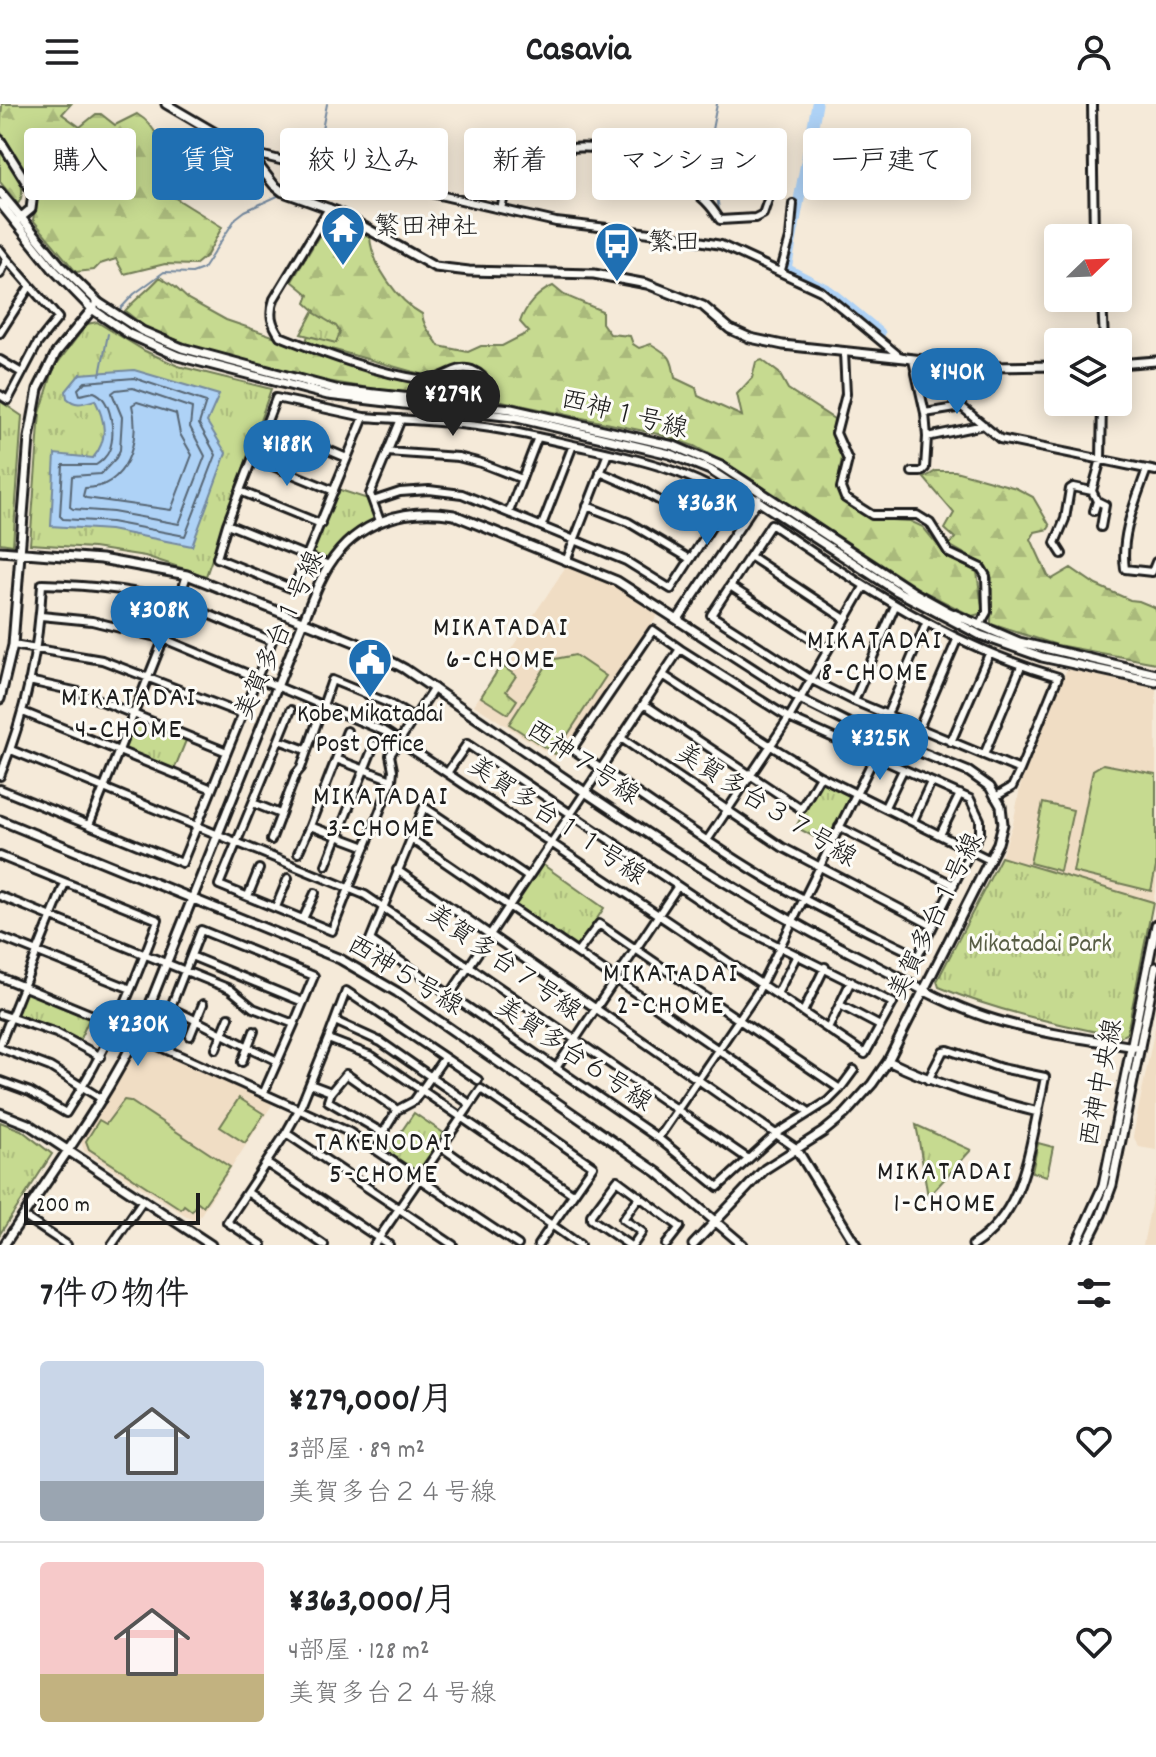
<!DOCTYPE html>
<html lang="ja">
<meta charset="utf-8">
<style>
body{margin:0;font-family:Dekko,"Klee One",sans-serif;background:#f2f2f2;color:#202124;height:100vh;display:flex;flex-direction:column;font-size:30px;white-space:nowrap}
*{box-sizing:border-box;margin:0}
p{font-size:26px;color:#757577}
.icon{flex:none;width:44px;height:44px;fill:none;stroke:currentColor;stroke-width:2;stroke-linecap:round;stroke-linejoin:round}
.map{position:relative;height:1141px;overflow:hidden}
.drawer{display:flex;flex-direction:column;background:#fff;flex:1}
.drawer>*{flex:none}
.guide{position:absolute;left:24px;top:24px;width:1108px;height:72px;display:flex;gap:16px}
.needle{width:52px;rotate:67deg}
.buttons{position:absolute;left:1044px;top:120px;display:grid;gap:16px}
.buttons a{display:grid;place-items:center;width:88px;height:88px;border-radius:8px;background:#fff;box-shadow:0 4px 20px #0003;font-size:40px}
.scale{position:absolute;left:24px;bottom:20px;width:176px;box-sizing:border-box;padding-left:8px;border:4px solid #1c1c1c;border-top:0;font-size:22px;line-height:28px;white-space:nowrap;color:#1c1c1c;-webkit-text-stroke:6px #fdfcf7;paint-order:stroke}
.price{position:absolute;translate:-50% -68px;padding:0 18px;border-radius:28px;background:#1f6fb2;color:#fff;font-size:26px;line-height:52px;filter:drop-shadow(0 2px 4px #0008)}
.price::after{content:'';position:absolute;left:50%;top:48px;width:24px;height:18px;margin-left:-12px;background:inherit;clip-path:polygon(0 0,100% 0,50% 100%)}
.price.active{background:#222;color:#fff}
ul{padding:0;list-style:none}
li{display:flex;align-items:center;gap:24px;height:200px;padding:0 40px}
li+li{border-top:2px solid #e0e0e0}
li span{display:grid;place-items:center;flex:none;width:224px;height:160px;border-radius:8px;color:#555}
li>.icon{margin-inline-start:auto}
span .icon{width:96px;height:96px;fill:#fffc;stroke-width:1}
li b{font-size:34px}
h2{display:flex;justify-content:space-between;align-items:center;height:96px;padding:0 40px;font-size:34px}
.tag{padding:0 28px;border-radius:8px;background:#fff;box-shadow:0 4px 20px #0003;font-size:28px;line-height:72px}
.tag.active{background:#1f6fb2;color:#fff}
header{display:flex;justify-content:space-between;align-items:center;height:104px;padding:0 40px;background:#fff;font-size:36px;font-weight:700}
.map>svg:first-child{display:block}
.built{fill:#f0ddc4}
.forest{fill:url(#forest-firs);stroke:#717b56;stroke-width:2}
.park{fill:url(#park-tufts);stroke:#717b56;stroke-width:2}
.pitch{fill:#c6da90;stroke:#717b56;stroke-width:2}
.water{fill:#aed2f6;stroke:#74899f;stroke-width:2}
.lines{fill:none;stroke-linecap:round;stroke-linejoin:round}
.shore{stroke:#566573;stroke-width:2}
.stream{stroke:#74899f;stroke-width:2}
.river{stroke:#aed2f6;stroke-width:11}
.minor-casing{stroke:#1c1c1c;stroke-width:12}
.tertiary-casing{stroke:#1c1c1c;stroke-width:13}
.minor{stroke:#fdfcf7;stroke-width:6}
.tertiary{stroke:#fdfcf7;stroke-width:7}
.labels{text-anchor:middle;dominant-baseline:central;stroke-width:6;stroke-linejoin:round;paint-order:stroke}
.poi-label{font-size:26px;fill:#1c1c1c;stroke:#fdfcf7;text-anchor:start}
.street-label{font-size:26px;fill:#1c1c1c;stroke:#fdfcf7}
.park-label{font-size:26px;fill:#585e45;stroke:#fdfcf7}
.neighbourhood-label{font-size:28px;letter-spacing:2px;fill:#1c1c1c;stroke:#fdfcf7}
</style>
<header><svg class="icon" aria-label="menu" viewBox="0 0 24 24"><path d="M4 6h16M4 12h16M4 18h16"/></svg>Casavia<svg class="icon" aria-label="person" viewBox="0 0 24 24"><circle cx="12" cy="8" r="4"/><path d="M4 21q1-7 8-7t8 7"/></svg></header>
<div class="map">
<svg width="1156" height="1141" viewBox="0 0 1156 1141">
<defs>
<pattern id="forest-firs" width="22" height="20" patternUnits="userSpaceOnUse" patternTransform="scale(2)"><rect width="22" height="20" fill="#c6da90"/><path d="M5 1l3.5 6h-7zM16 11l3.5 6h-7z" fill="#aaba7c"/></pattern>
<pattern id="park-tufts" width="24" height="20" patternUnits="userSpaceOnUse" patternTransform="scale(2)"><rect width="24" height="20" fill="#c6da90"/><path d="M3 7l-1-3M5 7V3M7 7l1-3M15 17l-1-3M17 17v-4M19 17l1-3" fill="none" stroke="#aaba7c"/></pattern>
</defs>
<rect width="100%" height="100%" fill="#f5ead9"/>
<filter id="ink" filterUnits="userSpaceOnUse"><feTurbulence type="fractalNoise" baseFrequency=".0125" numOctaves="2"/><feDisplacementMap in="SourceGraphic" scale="16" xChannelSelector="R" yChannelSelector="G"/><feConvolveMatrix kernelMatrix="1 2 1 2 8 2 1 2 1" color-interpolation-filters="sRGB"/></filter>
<g filter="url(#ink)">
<path class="built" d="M567 461 617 483 658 511 559 656 474 601Z
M1067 565 1156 584V782L1153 798 1001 753 1013 720 1023 668Z
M1156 918V1046L1139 1043 1133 1032Z
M140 938 274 998 196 1118 84 1047 81 1037Z
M1156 1075V1141H1143Z"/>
<path class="forest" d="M2 0H71L62 10 80 23 96 10H101L115 21 137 10C162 25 161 46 163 73L156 82 222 123 207 151 195 161 165 160 124 170 116 155 100 160 94 166 76 168 33 116 37 91 0 27Z
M0 42C10 59 31 81 18 100L0 78Z
M332 110 370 132C371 160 398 197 422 210 424 225 432 230 439 242L468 248 481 242H502L529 228 520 218C525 203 538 188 553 182L564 191 602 207V219L610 230 630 232 633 240 639 244 651 240C671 252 672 253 675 274L696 284 698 292 742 312 737 290 752 274 756 258 762 256 779 269 788 285 834 315 833 330 842 353 837 386 843 398 873 415 910 417 923 423 948 454 977 468 983 509 972 512 921 486 731 362 694 342 658 330 497 296 491 275 477 263 462 261 428 272 306 238 315 207 306 199 309 191 292 177Z
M160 173 175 183 188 195 226 216 349 258 433 279 462 269 476 271 484 282 485 295 380 286 315 275 195 243 148 225 125 207C136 194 149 186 160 173Z
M936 367H955L1016 384 1033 393 1050 422 1048 425 1035 428 1031 435 1048 472 1052 475 1071 464 1096 481 1130 496 1139 497 1156 504V559L1057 541 991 520 992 474 986 462 949 441 955 434 945 425 954 409 924 374Z"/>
<path class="park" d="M313 208 336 222 340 228 336 239 301 230Z
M97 218 145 247 178 262 271 285 206 472 145 452 93 444 30 440 40 309 54 264 87 220Z
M0 297 22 312 13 441 0 439Z
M337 385 368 395 376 415 348 434 328 458 312 449Z
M501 561 516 572 506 587 517 596 508 610 481 593Z
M137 615 187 634 174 666 124 646 133 617Z
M823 676 850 692 827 740 796 723 819 678Z
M1001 753 1153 798 1127 929 1120 933C1058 920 999 908 939 883L937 877Z
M542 760 604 804 577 845 513 802Z
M27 887 90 913 79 937 17 912 15 908 23 889Z
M414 1009 445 1030 416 1070 386 1050Z
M0 1018 21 1026 52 1050 0 1130Z
M916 1021 971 1046 928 1093 918 1031Z
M1038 1039 1053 1043 1047 1072 1032 1068Z"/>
<path class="pitch" d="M575 551 606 572 555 650 509 620 550 556Z
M1103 660 1156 670V763L1151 787 1073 768 1093 666Z
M1043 699 1073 706 1060 767 1030 759Z
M239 994 264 1010 245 1039 220 1023Z
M124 996 130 997 230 1063 203 1102 198 1098 192 1107 184 1101 181 1105 89 1045 86 1037 99 1016 106 1020Z"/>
<path class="water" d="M134 266 219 291 207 318 226 349 192 442 110 426 51 422 55 350 93 354C109 335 105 316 95 296 84 299 76 303 67 294L66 287 80 270Z"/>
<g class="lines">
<path class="shore" d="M134 274 206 298 199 320 216 351 185 432 111 418 63 415 60 412 63 361H96C101 358 107 352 109 347 116 330 112 295 94 288L80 291 78 285 85 278Z
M133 284 192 304 190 323 205 352 179 420 113 408 73 405 70 403 72 372 101 370 116 354 120 346 122 313 112 289 116 286Z
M137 298 176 310 180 330 192 351 171 406 86 394 83 392 85 384C127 384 141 337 132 301Z"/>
<path class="stream" d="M315 61 327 0
M713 68 710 36 717 0
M714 72 720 112
M288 87 308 77 313 67
M120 205 134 190 164 168 192 169 203 165 236 114 245 107 282 90
M100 271 108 230"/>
<path class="river" d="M817 0 786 165 829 187 880 229"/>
<g class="minor-casing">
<path id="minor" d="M1092 0 1094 134
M248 48 340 71 409 84 556 118 659 130 721 141 821 187 899 252 913 256 925 309 962 303 1000 335 1156 367
M329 104 274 195C269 210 271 219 280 232 325 250 376 269 425 276 443 278 455 260 472 266 489 273 489 285 489 302
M501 105 512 54C551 46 599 33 636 58L641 76C678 77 700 83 720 116L755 114 763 110 770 90
M0 146 7 155 0 170
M781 166 790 134 793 100
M1102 194 1104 238
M0 229 30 182
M844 248 846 290 836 329 848 356 841 384 845 394 872 411H917L930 419 949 449 981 464 986 472 987 508 979 522
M0 256 22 269
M0 291 8 296 38 239 58 214 7 155
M925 309 927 333 984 321
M364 313 276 294 227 420 217 454 293 485 364 313C410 316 457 318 503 326 531 331 559 338 587 344 638 355 685 366 730 394L671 485 626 457 462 390 429 386 400 388 373 397
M266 320 347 354
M387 348 458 353 481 359 522 375
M253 354 334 387
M1147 365C1136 396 1120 431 1125 465L1152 468 1156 458
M600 368 641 386 709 425
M912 368H921L925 364 927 333
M240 387 321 420
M1097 397 1105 401 1101 423
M587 402 628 418 690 455
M1094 407 1097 397 1092 387 1101 355 1102 298
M509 408 538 333
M380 417 370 390 401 315
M227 420 329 461
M771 420C862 482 950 542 1058 573L1020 666 854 597 812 576 711 511Z
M542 421 573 341
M1062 450 1055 439 1065 415 1070 385 1073 383 1092 387
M750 452 845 515
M567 455 608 349
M730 482 828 546
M41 512 92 517 164 535 386 628 865 950 893 899 736 821 467 640 447 669
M13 541 102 556 242 610
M663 571 771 642 820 672 990 756
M29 577 79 588 227 648
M854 597 895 502
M644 600 801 705 820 672
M291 606 219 781 332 827 392 676 393 666 390 651 434 584
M23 608 212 685
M887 611 926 520
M621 634 782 743 933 822
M279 636 306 646
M951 638 989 550
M910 645 957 536
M11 646 365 791 747 1054
M984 651 1021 562
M336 655 347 627
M0 672C25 611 39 546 42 480 88 481 135 485 179 499 211 510 241 525 272 537L182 759 0 685
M995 693 1012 683 1020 666
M253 699 280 710
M885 703 903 666
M913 717 931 678
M89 721 178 499 187 471
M839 723 954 781
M940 731 960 690
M411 735 809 1008
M708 735 789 614 864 483
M271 736 296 670 301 664 332 576 388 599 413 614
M366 743 310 722 336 655 392 676
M298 749 310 722
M0 752 158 816C132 886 107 946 66 1009L30 988 0 977
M326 761 374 641
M397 766 796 1044
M528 773 424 703 370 836 658 1034 718 1083 776 1030 828 997 840 985 599 820 578 848
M0 792 230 885 253 904 294 920 264 988
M248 792 259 765
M276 803 288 774
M303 815 315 789
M0 833 131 885
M191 852 303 898
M0 873 117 921
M777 890 797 851
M449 892 586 687C617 640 649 592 680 545L789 614 970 695 980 716V728L918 852C867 827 815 803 766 774 699 734 636 688 572 645L653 526 680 545
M840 901 880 922
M170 904C207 921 242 941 278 957
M803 908 825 863
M0 910 56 929 101 953
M335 917 381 938 470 1000
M163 923 201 826 314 872 294 920
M828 925 851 877
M136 932 349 1028 518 1141
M190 932 203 900
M328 935 346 887 478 976
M0 940 65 779
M0 944 50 963 102 995
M216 945 229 913
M242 958 254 927
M556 964 678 782
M928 976 943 947 948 946 1001 964 1045 973 1038 1008
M310 980 331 988
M840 985 854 966
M397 1006 346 970 331 988 328 997 383 1029 397 1006 414 997 444 954
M286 1029 453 1141
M658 1034 757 889 874 654
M440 1042 580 1141
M266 1059 389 1141
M247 1088 324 1141
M23 1112 67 1141
M112 1141 143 1096
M262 1141 227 1118 286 1029 300 1004 328 935 372 952 573 1090
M374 1141 481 985 593 1062 538 1141
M629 1141 591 1115V1111L617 1076 680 1123 666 1141
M633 1141 642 1128 623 1115 640 1092"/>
</g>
<g class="tertiary-casing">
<path id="tertiary" d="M166 0 248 48 274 81 283 88 336 107 435 163 469 167 594 170 647 180 703 202 730 225 750 234 783 241 989 263 1058 262
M0 36 33 89 31 105 19 115
M0 88 60 161 99 199 142 227 182 244 339 286 511 305 674 342 721 362 913 488 949 508 1019 538 1156 570
M0 99 53 165 92 205 129 230 178 252 328 291 513 313 670 350 710 366 897 487 980 531 1042 553 1156 578
M1118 260 1156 257
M0 447 101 455 187 471 357 539 405 565C555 667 703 775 865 856 904 876 944 899 986 913 1035 929 1088 935 1140 944
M678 515 758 395
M0 595 13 541 29 334 38 285 56 249 94 203
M0 716 340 855 397 888 657 1068 743 1141
M888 957C937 981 986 995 1038 1008 1027 1059 1020 1111 973 1141
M0 1009 28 1020 211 1141
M796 1044 856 1141
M4 1141C52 1068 105 999 142 920L303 518C311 499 318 478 329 461 357 417 405 403 454 411L617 477 800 595 846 618 969 668 990 683 1001 702 1003 720 998 739 888 957 872 980 845 1010 823 1028 765 1065 693 1141
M1076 1141 1103 1082 1156 821
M1086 1141 1101 1111 1112 1081 1156 863"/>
</g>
<use href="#minor" class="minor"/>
<use href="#tertiary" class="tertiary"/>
</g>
</g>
<defs>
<g id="temple-pin" transform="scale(2.3)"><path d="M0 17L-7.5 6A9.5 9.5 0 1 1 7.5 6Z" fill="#1f6fb2" stroke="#fdfcf7"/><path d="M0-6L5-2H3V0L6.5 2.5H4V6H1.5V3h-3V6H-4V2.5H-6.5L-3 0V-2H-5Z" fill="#fff"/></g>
<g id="bus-pin" transform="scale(2.3)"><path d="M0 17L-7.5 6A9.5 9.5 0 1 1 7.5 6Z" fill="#1f6fb2" stroke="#fdfcf7"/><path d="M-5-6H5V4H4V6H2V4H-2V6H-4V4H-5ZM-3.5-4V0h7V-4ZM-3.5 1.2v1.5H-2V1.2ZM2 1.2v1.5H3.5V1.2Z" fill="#fff"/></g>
<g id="civic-pin" transform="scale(2.3)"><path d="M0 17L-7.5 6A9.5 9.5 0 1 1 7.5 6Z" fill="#1f6fb2" stroke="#fdfcf7"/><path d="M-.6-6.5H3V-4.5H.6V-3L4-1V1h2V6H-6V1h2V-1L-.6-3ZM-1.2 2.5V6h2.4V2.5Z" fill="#fff"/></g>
</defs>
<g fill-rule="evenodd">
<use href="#temple-pin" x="343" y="124"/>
<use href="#bus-pin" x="617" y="140"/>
<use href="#civic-pin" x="370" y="556"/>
</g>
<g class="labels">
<g class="poi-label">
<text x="374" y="124">繁田神社</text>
<text x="648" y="140">繁田</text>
<text x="370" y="611" text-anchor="middle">Kobe Mikatadai<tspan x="370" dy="30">Post Office</tspan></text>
</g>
<g class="street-label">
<text transform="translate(624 312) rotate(14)">西神１号線</text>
<text transform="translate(281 532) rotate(-66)">美賀多台１号線</text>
<text transform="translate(582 660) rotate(34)">西神７号線</text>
<text transform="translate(765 703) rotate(32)">美賀多台３７号線</text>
<text transform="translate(556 718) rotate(34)">美賀多台１１号線</text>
<text transform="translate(937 813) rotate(-64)">美賀多台１号線</text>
<text transform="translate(503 860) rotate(35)">美賀多台７号線</text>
<text transform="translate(404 873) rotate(31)">西神５号線</text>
<text transform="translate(573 952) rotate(34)">美賀多台６号線</text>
<text transform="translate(1103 979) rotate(-79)">西神中央線</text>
</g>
<g class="park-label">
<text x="1040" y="841">Mikatadai Park</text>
</g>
<g class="neighbourhood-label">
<text x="501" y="526">MIKATADAI<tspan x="501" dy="32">6-CHOME</tspan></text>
<text x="875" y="539">MIKATADAI<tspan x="875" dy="32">8-CHOME</tspan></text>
<text x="129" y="596">MIKATADAI<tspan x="129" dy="32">4-CHOME</tspan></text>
<text x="381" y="695">MIKATADAI<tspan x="381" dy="32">3-CHOME</tspan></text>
<text x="671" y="872">MIKATADAI<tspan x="671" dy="32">2-CHOME</tspan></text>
<text x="384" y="1041">TAKENODAI<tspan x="384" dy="32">5-CHOME</tspan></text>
<text x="945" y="1070">MIKATADAI<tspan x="945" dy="32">1-CHOME</tspan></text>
</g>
</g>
</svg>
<div class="buttons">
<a><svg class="needle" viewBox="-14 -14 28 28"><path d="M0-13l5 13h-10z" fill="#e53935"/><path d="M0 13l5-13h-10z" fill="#757577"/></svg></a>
<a><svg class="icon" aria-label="layers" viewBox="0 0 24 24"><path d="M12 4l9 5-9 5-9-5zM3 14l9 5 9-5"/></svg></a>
</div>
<div class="scale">200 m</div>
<b class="price" style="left:957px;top:312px">¥140K</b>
<b class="price active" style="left:453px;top:334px">¥279K</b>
<b class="price" style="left:287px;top:384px">¥188K</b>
<b class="price" style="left:707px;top:443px">¥363K</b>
<b class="price" style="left:159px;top:550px">¥308K</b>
<b class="price" style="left:880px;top:678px">¥325K</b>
<b class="price" style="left:138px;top:964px">¥230K</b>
<div class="guide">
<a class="tag">購入</a>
<a class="tag active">賃貸</a>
<a class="tag">絞り込み</a>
<a class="tag">新着</a>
<a class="tag">マンション</a>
<a class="tag">一戸建て</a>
</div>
</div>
<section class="drawer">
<h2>7件の物件<svg class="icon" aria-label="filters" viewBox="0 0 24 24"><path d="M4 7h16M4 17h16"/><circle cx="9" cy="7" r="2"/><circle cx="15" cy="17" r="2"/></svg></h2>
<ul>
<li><span style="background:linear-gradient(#c9d6e8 75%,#9aa5b1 0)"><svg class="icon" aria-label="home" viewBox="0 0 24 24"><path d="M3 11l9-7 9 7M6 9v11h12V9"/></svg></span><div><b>¥279,000/月</b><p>3部屋 · 89 m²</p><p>美賀多台２４号線</p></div><svg class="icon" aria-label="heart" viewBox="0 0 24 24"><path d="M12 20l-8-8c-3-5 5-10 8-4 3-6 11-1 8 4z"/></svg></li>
<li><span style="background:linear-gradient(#f6c9c9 70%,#c2b280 0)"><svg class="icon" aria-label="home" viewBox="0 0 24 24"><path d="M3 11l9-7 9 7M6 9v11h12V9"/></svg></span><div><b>¥363,000/月</b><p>4部屋 · 128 m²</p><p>美賀多台２４号線</p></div><svg class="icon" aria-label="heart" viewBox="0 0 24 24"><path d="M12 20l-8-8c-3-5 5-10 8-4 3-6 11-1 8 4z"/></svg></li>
</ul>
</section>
